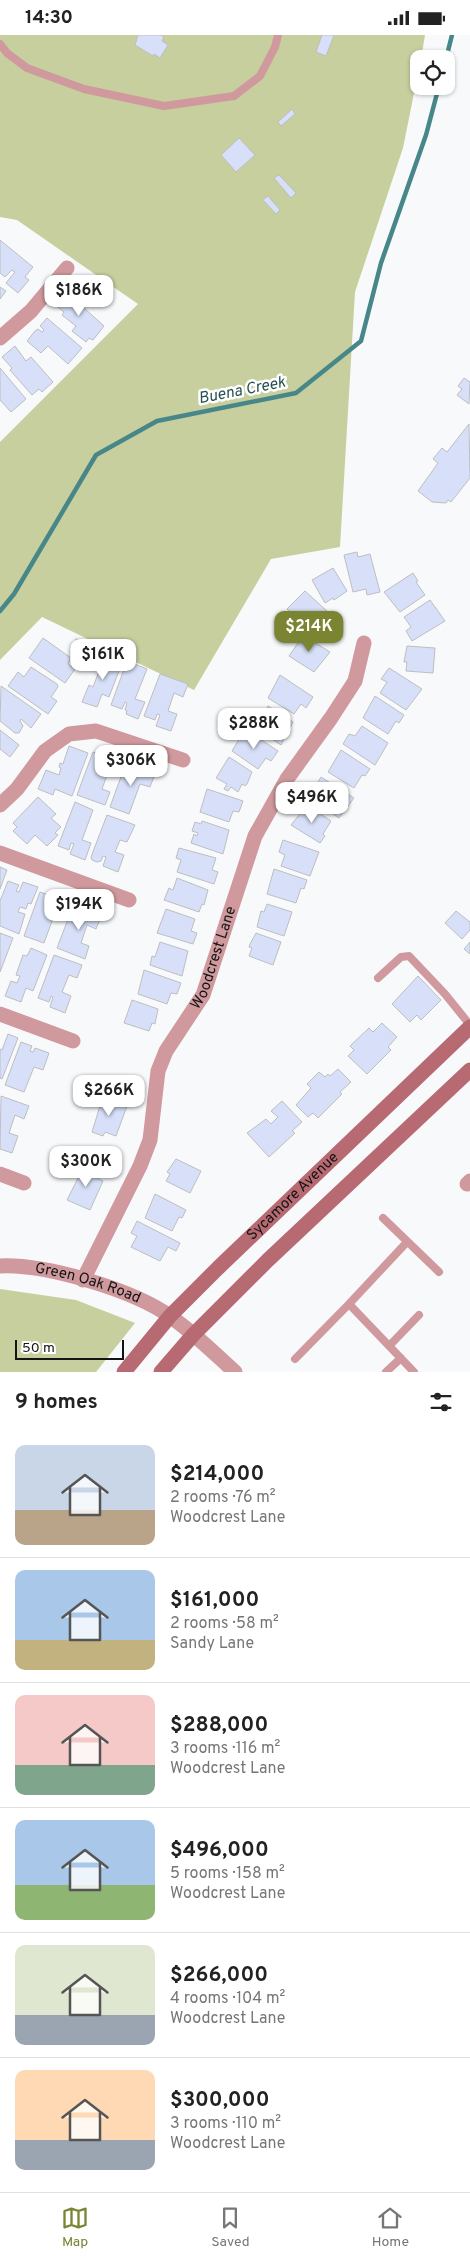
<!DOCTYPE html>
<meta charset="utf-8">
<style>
body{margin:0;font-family:Overpass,sans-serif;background:#f2f2f2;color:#222;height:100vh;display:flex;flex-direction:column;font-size:19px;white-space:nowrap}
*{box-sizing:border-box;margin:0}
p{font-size:16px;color:#767676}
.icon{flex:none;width:28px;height:28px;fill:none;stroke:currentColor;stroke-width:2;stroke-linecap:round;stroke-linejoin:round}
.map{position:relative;height:1337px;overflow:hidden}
.panel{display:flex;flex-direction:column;background:#fff;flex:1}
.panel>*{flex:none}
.controls{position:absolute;left:410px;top:15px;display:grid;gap:10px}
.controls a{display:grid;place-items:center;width:45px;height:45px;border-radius:10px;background:#fff;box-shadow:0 1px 4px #0004;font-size:25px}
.scale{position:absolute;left:15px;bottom:12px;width:109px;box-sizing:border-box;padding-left:5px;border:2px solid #131415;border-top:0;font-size:14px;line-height:18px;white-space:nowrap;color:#131415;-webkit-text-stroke:4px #fff;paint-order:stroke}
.price{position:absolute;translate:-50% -42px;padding:0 11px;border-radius:10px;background:#fff;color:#222;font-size:16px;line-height:32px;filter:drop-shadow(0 1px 2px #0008)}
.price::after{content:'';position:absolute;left:50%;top:30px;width:15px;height:11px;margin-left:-8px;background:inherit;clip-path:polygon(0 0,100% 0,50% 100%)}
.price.current{background:#7a8431;color:#fff}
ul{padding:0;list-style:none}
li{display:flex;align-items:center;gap:15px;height:125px;padding:0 15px}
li+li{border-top:1px solid #e0e0e0}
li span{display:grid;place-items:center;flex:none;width:140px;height:100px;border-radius:10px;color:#555}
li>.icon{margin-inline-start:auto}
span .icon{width:60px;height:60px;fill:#fffc;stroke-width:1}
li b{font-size:21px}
h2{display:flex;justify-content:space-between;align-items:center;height:60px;padding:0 15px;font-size:21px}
.status{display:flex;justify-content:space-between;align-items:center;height:35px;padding:0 25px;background:#fff;direction:ltr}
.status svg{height:14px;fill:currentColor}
.menu{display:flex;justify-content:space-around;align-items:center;height:70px;border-top:1px solid #e0e0e0;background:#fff;font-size:14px;color:#767676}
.menu a{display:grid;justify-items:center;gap:2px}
.menu .current{color:#7a8431}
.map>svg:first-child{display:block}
.green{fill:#c6cf9d}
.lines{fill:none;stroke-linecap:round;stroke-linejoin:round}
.stream{stroke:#478789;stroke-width:4.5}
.building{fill:#d7e0f8;stroke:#bdbec0}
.lane{stroke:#d0999d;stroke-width:8}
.street{stroke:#d0999d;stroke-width:15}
.secondary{stroke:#b86a72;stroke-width:15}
.labels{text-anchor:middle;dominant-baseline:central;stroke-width:5;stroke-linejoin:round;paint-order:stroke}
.street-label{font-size:15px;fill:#131415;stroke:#fff}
.water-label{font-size:16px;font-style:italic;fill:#265051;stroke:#fff}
</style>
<div class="status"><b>14:30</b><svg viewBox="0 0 49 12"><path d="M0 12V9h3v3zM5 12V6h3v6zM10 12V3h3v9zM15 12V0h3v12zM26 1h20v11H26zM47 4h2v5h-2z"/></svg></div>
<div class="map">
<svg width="470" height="1337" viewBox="0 0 470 1337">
<rect width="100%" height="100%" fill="#f8f9fb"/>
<path class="green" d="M0 0H425L421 24H419V33L403 113 355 257 340 512 271 524 194 655 42 582 0 625V407L138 269 17 185 0 182Z
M0 1254 76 1265 135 1288 96 1337H0Z"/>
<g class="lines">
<path class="stream" d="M446 24 452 0
M0 576 14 559 96 420 157 386 296 358 361 306 381 228 426 100 439 51"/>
</g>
<path class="building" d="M138 0H161L164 2 162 6 168 10 160 23 154 19 153 21 135 10Z
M322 0H334L326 21 316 17Z
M292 74 295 79 281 91 278 87Z
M239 103 255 120 236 137 221 120Z
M279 140 296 158 291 163 274 143Z
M268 161 280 175 276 179 263 165Z
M0 205 33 232 25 242 29 245 18 258 6 248 15 237 12 235 5 242 0 238Z
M0 252 6 256 0 264Z
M64 255 104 291 93 305 89 303 86 307 72 296 76 291 62 280 64 277 53 268Z
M47 283 82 313 68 329 48 311 41 318 27 306 35 296 38 294 42 297 44 295 40 291Z
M15 311 26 326 31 322 53 347 42 357 39 354 32 360 10 335 12 333 2 322Z
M0 333 26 364 11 377 0 365Z
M464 343 470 347 469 369 457 360 462 354 458 351Z
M469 389 470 443 451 467 448 465 446 468 432 467 418 456 438 428 433 424 442 413 447 417Z
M357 517 358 522 370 519 380 557 367 560 366 554 353 557 344 520Z
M333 533 347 556 334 565 333 563 325 568 312 545Z
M413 538 418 546 416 547 425 560 400 577 384 557Z
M305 556 328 577 320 586 324 591 316 601 287 574Z
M430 565 445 586 412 606 406 596 411 592 404 582Z
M301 599 330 617 314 637 289 621 298 608 295 607Z
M43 603 71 623 68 629 75 634 65 648 29 623Z
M76 604 91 609 86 625 71 621Z
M407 611 435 613 433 638 406 636 407 627H404Z
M106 618 116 622 115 625 122 628 109 662 102 659 97 672 82 667 89 650 93 652Z
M127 626 147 634 135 664 145 667 138 684 126 679 127 676 125 675 127 668 125 667 122 674 111 670Z
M31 632 57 649 58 652 51 662 57 666 48 679 8 651 18 637 24 642Z
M389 633 422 654 406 675 380 658 387 647 381 644Z
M160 639 188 649 183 662 174 658 168 676 177 679 171 696 156 691 160 680 157 679 155 685 144 681Z
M280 640 313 662 306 673 301 669 294 679 268 663Z
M1 651 41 679 31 693 21 684 20 686 23 691 19 698H15L0 686Z
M375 661 404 680 399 688 396 686 388 699 363 683Z
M268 671 293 687 281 710 252 691 257 683 260 684Z
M362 691 388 708 375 730 343 709 349 699 355 701Z
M245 694 278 716 271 726 266 723 258 734 232 716Z
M0 695 19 710 10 722 0 714Z
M69 711 88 718 72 761 55 754 53 760 38 754 46 735 59 740 61 733 59 732 60 728 63 729Z
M341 715 370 734 365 741 362 740 354 753 328 737Z
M93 717 103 720 102 727 105 728 108 718 123 723 117 740 108 737 102 754 110 757 105 770 77 760Z
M229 722 252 737 247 749 245 751 242 749 238 757 231 752 228 756 224 754 227 749 216 743Z
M126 728 137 732 135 739 137 740 142 730 156 736 150 752 140 749 129 779 110 772Z
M321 742 354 763 339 783 313 766 320 756 315 752Z
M207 754 243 766 239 777 233 776 229 787 200 777Z
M38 762 56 779 51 783 61 792 55 798 58 800 47 811 35 800 27 809 13 796 17 792 13 788Z
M75 767 93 775 82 805 91 808 85 825 70 819 74 809 71 808 69 815 58 811Z
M307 770 331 786 323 799 325 801 320 808 291 790Z
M107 780 135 790 127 807 120 805 115 817 124 820 118 837 103 831 106 822 103 821 101 826 97 827 92 825 91 822Z
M202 786 229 795 223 819 191 808 194 799 197 801 198 798 192 796 195 787 201 789Z
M283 805 319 817 310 841 281 831 285 820 279 817Z
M179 813 216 823 212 835 218 837 214 849 177 837 181 825 176 823Z
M0 832 7 835 0 854Z
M274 834 307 845 304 854 301 853 296 868 267 859Z
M177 843 208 855 204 870 202 869 199 877 164 865 169 853 173 855Z
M8 846 19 850 16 856 19 857 23 847 38 852 31 869 28 868 26 874 20 872 18 877 25 879 19 899 0 891V866Z
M40 857 51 861 49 868 51 869 55 859 70 865 64 881 55 878 44 908 24 901Z
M267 869 292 877 284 901 257 892 261 876 264 877Z
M73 871 84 875 81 880 84 882 88 871 103 877 96 894 87 890 81 908 89 911 85 924 57 913Z
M166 874 195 884 191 896 197 898 193 909 157 898Z
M456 876 470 887V895L462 904 445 888Z
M0 898 13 903 0 937Z
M256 898 281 907 273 930 249 921 252 913 249 912 250 909Z
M160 907 188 916 182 941 150 930 152 921 155 922Z
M470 907V919L464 914Z
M31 913 47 920 33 956 26 953 21 967 5 961 11 946 17 948 20 941 16 940 23 920 27 921Z
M54 920 82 930 77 943 69 940 62 957 71 961 65 978 50 972 53 962 51 961 49 967 38 963Z
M144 935 181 948 177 959 171 958 167 969 138 959Z
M418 941 441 965 421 985 417 980 410 987 392 969Z
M132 965 158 974 155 989 152 988 149 996 124 988Z
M382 988 397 1002 388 1012 391 1015 367 1039 348 1021 354 1015 350 1011 369 993 373 997Z
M8 999 18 1003 2 1044 0 1043V1014L2 1015Z
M21 1007 32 1011 30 1016 33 1017 35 1013 49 1018 43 1035 34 1032 24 1057 5 1050Z
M338 1034 351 1047 340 1057 342 1059 318 1083 313 1078 308 1082 296 1070 311 1053 307 1049 319 1037 325 1042 328 1039 330 1041Z
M1 1061 29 1071 24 1084 15 1080 9 1098 18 1101 12 1118 0 1114Z
M103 1061 127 1071 116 1101 105 1097 103 1101 92 1097Z
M282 1066 302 1087 292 1096 295 1098 269 1122 247 1098 266 1084 271 1089 278 1082 271 1076Z
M176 1124 201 1136 190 1158 166 1146 170 1139 167 1137Z
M85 1129 95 1134 93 1141 103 1146 90 1175 67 1165Z
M155 1159 186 1175 182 1183 179 1182 172 1196 145 1183Z
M137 1186 180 1208 176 1216 168 1212 160 1226 131 1212 137 1201 131 1198Z"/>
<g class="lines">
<path class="lane" d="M0 9 7 18 27 33 84 54 164 71 234 61 260 41 275 12 278 0
M378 943 401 922 409 921 445 959 470 990
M383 1183 439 1237
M349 1269 407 1207
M390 1310 419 1280
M295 1324 349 1269 414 1337
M386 1337 401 1323"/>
<g class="street">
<path d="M0 303 31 276 67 233"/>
<path d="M0 770 17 754 45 716 69 699 96 696 183 725"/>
<path d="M0 818 129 865"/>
<path d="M0 979 73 1006"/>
<path d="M0 1139 24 1148"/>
<path d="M467 1149 470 1146"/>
<path id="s1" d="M0 1231C46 1229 134 1255 171 1282 194 1298 214 1318 235 1337"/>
<path id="s2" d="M83 1245 140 1131 150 1105 158 1036 166 1016 203 960 255 801 287 744 331 683 355 646 364 608"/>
</g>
<g class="secondary">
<path id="s3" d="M124 1337 170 1281 218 1233 470 992"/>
<path d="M161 1337 193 1300 268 1225 470 1035"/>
</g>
</g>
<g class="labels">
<g class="street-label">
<text stroke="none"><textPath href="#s2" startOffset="352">Woodcrest Lane</textPath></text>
<text stroke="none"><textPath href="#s3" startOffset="244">Sycamore Avenue</textPath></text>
<text stroke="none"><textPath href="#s1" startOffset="90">Green Oak Road</textPath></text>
</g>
<g class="water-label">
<text transform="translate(242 356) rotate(-11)">Buena Creek</text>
</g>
</g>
</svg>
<div class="controls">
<a><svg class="icon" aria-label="locate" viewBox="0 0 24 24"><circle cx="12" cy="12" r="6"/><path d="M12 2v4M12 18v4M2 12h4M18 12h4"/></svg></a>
</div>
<div class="scale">50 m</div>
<b class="price" style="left:79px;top:282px">$186K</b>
<b class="price current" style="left:309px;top:618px">$214K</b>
<b class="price" style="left:103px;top:646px">$161K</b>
<b class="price" style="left:254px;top:715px">$288K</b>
<b class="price" style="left:131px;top:752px">$306K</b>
<b class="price" style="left:312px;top:789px">$496K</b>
<b class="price" style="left:79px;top:896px">$194K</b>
<b class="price" style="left:109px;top:1082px">$266K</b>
<b class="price" style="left:86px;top:1153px">$300K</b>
</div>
<section class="panel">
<h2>9 homes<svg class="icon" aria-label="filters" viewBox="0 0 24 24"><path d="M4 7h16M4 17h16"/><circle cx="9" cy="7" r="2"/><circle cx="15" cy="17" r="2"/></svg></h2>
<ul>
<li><span style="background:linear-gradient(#c9d6e8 65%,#b9a48a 0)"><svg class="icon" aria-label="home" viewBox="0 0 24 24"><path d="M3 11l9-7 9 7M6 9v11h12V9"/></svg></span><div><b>$214,000</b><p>2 rooms · 76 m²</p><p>Woodcrest Lane</p></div></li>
<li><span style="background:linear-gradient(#a9c7e8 70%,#c2b280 0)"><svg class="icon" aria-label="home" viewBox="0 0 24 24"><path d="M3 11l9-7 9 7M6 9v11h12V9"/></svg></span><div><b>$161,000</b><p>2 rooms · 58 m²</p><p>Sandy Lane</p></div></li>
<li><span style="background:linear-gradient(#f6c9c9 70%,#7fa58c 0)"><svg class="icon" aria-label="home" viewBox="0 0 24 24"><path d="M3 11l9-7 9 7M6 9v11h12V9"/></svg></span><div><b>$288,000</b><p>3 rooms · 116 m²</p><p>Woodcrest Lane</p></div></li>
<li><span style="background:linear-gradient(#a9c7e8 65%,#8fb573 0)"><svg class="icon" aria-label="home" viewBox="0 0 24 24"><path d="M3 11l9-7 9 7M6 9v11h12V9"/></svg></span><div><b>$496,000</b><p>5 rooms · 158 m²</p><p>Woodcrest Lane</p></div></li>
<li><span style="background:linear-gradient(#dfe7d0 70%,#9aa5b1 0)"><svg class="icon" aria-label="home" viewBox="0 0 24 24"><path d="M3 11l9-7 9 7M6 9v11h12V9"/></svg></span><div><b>$266,000</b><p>4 rooms · 104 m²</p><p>Woodcrest Lane</p></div></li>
<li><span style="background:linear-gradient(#ffd9b3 70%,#9aa5b1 0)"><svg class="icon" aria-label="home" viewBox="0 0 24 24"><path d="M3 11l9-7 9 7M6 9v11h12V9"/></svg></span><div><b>$300,000</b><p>3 rooms · 110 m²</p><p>Woodcrest Lane</p></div></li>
</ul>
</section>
<nav class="menu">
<a class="current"><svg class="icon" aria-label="map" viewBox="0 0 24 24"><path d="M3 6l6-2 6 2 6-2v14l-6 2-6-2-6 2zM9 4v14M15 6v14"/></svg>Map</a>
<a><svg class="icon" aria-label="saved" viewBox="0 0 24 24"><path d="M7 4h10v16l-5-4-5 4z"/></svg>Saved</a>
<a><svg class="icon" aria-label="home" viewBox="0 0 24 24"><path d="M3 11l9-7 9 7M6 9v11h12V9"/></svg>Home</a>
</nav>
